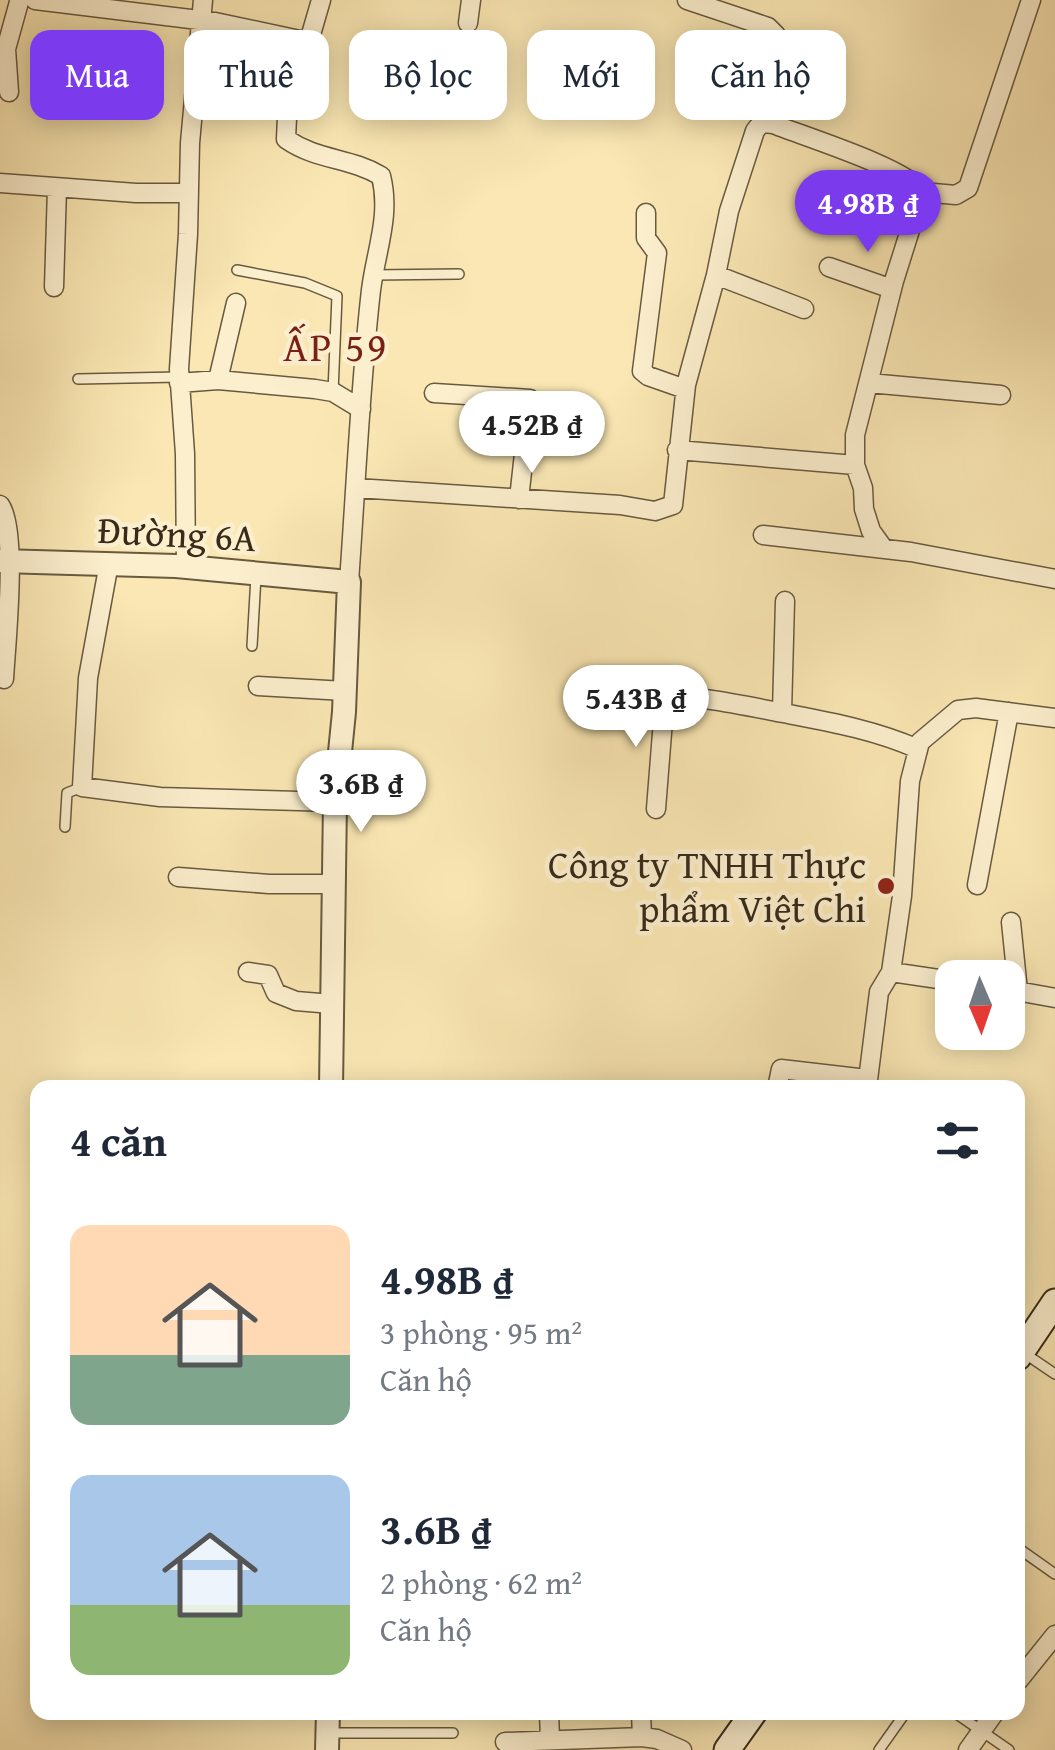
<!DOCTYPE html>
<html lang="vi">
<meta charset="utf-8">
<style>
body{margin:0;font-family:"Gentium Book Plus",serif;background:#f2f2f3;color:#1f2937;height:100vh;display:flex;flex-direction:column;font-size:38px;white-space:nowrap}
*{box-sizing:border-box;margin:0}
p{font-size:32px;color:#747a83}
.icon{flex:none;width:55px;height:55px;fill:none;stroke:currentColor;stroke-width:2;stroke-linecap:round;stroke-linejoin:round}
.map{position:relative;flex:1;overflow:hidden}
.sheet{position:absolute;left:30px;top:1080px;width:995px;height:640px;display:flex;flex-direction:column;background:#fff;border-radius:20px;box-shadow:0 5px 25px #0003}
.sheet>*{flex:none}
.guide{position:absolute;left:30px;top:30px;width:995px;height:90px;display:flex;gap:20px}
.needle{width:65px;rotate:178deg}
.tools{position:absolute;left:935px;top:960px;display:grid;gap:20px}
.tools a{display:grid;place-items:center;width:90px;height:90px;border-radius:20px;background:#fff;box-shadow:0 5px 25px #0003;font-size:50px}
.price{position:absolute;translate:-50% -85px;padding:0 22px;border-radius:35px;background:#fff;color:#222;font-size:32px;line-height:65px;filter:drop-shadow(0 2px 5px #0008)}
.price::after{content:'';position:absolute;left:50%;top:60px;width:30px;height:22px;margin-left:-15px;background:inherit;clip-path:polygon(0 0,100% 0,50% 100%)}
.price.selected{background:#7c3aed;color:#fff}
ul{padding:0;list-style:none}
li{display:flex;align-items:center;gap:30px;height:250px;padding:0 40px}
li span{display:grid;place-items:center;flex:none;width:280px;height:200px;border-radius:20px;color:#555}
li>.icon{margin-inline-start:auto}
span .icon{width:120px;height:120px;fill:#fffc;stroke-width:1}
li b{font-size:42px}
h2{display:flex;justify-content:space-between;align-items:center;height:120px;padding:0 40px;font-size:42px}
.chip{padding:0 35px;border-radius:20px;background:#fff;box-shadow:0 5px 25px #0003;font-size:35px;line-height:90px}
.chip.selected{background:#7c3aed;color:#fff}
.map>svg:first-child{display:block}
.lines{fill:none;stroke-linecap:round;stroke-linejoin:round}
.service-casing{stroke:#685a40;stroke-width:12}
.minor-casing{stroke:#685a40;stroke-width:21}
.tertiary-casing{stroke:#685a40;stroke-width:26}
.secondary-casing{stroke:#382b19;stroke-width:29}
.service{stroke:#fcefce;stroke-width:9}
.minor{stroke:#fcefce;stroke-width:18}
.tertiary{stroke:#fcefce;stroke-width:22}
.secondary{stroke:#fcefce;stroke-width:25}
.poi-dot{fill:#8f2418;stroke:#fcefce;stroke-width:4}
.labels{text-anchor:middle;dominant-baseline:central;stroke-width:9;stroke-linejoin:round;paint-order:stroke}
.street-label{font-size:38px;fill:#382b19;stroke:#fcefce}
.poi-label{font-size:38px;fill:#382b19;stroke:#fcefce;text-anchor:end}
.neighbourhood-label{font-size:40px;letter-spacing:2.5px;fill:#7a1f14;stroke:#fcefce}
</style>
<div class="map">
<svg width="1055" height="1750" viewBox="0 0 1055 1750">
<rect width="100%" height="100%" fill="#fae7b3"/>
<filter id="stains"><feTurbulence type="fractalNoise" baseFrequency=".002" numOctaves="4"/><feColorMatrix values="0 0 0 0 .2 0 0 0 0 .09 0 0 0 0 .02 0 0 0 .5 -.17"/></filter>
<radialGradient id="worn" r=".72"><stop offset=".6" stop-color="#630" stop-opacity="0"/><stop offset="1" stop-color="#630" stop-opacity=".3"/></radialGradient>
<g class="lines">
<g class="service-casing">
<path id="service" d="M237 270 305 283 337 296 333 392
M374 275 459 274
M78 379 179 377
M252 646 256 576
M65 827 67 793 82 787
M1024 1353 1055 1374
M1018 1548 1055 1574
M954 1712 1009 1750
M331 1733H453
M879 1750 906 1712"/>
</g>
<g class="minor-casing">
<path id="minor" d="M35 0 215 22 309 42
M321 0 287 117 286 139C318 161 349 157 381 176 391 216 376 250 371 290 360 387 356 485 349 582
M687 0 768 27 776 35 760 108 761 123
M468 23 471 0
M9 92 6 49 19 2
M0 183 136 193H189
M646 213V238L657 253 642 371 648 376 685 389
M829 267 892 289
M716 275 804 309
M54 287 57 188
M218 380 236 303
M179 383 218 380 315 389 333 392 361 409
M869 383 1001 395
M434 393 530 399 519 499
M677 450 855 465
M356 488 620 505 655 511 673 505 686 385 716 275 729 211 755 131 761 123 773 124C803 136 909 169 922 192
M0 505C18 530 6 643 4 679
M763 535 911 552 1055 579
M884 549 871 531 864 509 863 488 855 465V435L894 281 922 192 956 195 968 188 1031 0
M109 563 88 678 82 787 160 797 335 802
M186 567 185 454 179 369 188 234 190 143 203 0
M258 686 345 691
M782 712 785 601
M622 716 645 696C692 694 737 704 783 713 830 722 875 730 918 749
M656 809 665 695
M178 877 269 884H334
M977 885 1009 712
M1011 922 1018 991
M248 972 268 975 276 993 296 1001 332 1004
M952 981 891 972 902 896 910 781 920 742 958 710 976 708 1055 718
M1011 990 1055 998
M777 1088 781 1069 867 1079
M867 1088 879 992 891 972
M1018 1681 1055 1635
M549 1712 550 1740
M641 1712 642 1737
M505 1742 642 1737 657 1739 682 1750
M968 1750 995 1712"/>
</g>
<g class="tertiary-casing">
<path id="tertiary" d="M0 561 176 566 349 582 344 712 335 802 331 1088
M327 1750 328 1712"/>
</g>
<g class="secondary-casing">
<path id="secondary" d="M1018 1357 1055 1302
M727 1750 754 1712"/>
</g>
<use href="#service" class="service"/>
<use href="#minor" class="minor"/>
<use href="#tertiary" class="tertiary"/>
<use href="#secondary" class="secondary"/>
</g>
<circle class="poi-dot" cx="886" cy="886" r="10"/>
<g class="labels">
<g class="street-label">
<text transform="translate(177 533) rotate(3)">Đường 6A</text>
</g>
<g class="poi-label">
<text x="866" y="864">Công ty TNHH Thực<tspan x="866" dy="44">phẩm Việt Chi</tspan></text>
</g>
<g class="neighbourhood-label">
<text x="336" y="346">ẤP 59</text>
</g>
</g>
<rect width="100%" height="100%" filter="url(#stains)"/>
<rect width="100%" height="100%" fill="url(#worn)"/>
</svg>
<div class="tools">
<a><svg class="needle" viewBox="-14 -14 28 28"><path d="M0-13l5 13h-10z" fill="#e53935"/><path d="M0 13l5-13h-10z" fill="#747a83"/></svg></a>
</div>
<b class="price selected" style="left:868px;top:255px">4.98B ₫</b>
<b class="price" style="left:532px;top:476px">4.52B ₫</b>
<b class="price" style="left:636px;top:750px">5.43B ₫</b>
<b class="price" style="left:361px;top:835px">3.6B ₫</b>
<div class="guide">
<a class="chip selected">Mua</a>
<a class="chip">Thuê</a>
<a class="chip">Bộ lọc</a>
<a class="chip">Mới</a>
<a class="chip">Căn hộ</a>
</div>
<section class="sheet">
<h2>4 căn<svg class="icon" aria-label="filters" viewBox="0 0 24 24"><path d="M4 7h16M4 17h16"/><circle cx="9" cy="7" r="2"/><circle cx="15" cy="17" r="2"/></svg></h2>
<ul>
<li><span style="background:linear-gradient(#ffd9b3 65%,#7fa58c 0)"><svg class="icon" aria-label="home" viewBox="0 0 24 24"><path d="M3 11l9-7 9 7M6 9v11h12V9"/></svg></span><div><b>4.98B ₫</b><p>3 phòng · 95 m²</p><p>Căn hộ</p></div></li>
<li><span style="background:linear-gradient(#a9c7e8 65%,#8fb573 0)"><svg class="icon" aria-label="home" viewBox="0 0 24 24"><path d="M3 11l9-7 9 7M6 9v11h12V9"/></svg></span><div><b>3.6B ₫</b><p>2 phòng · 62 m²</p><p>Căn hộ</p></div></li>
</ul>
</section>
</div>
